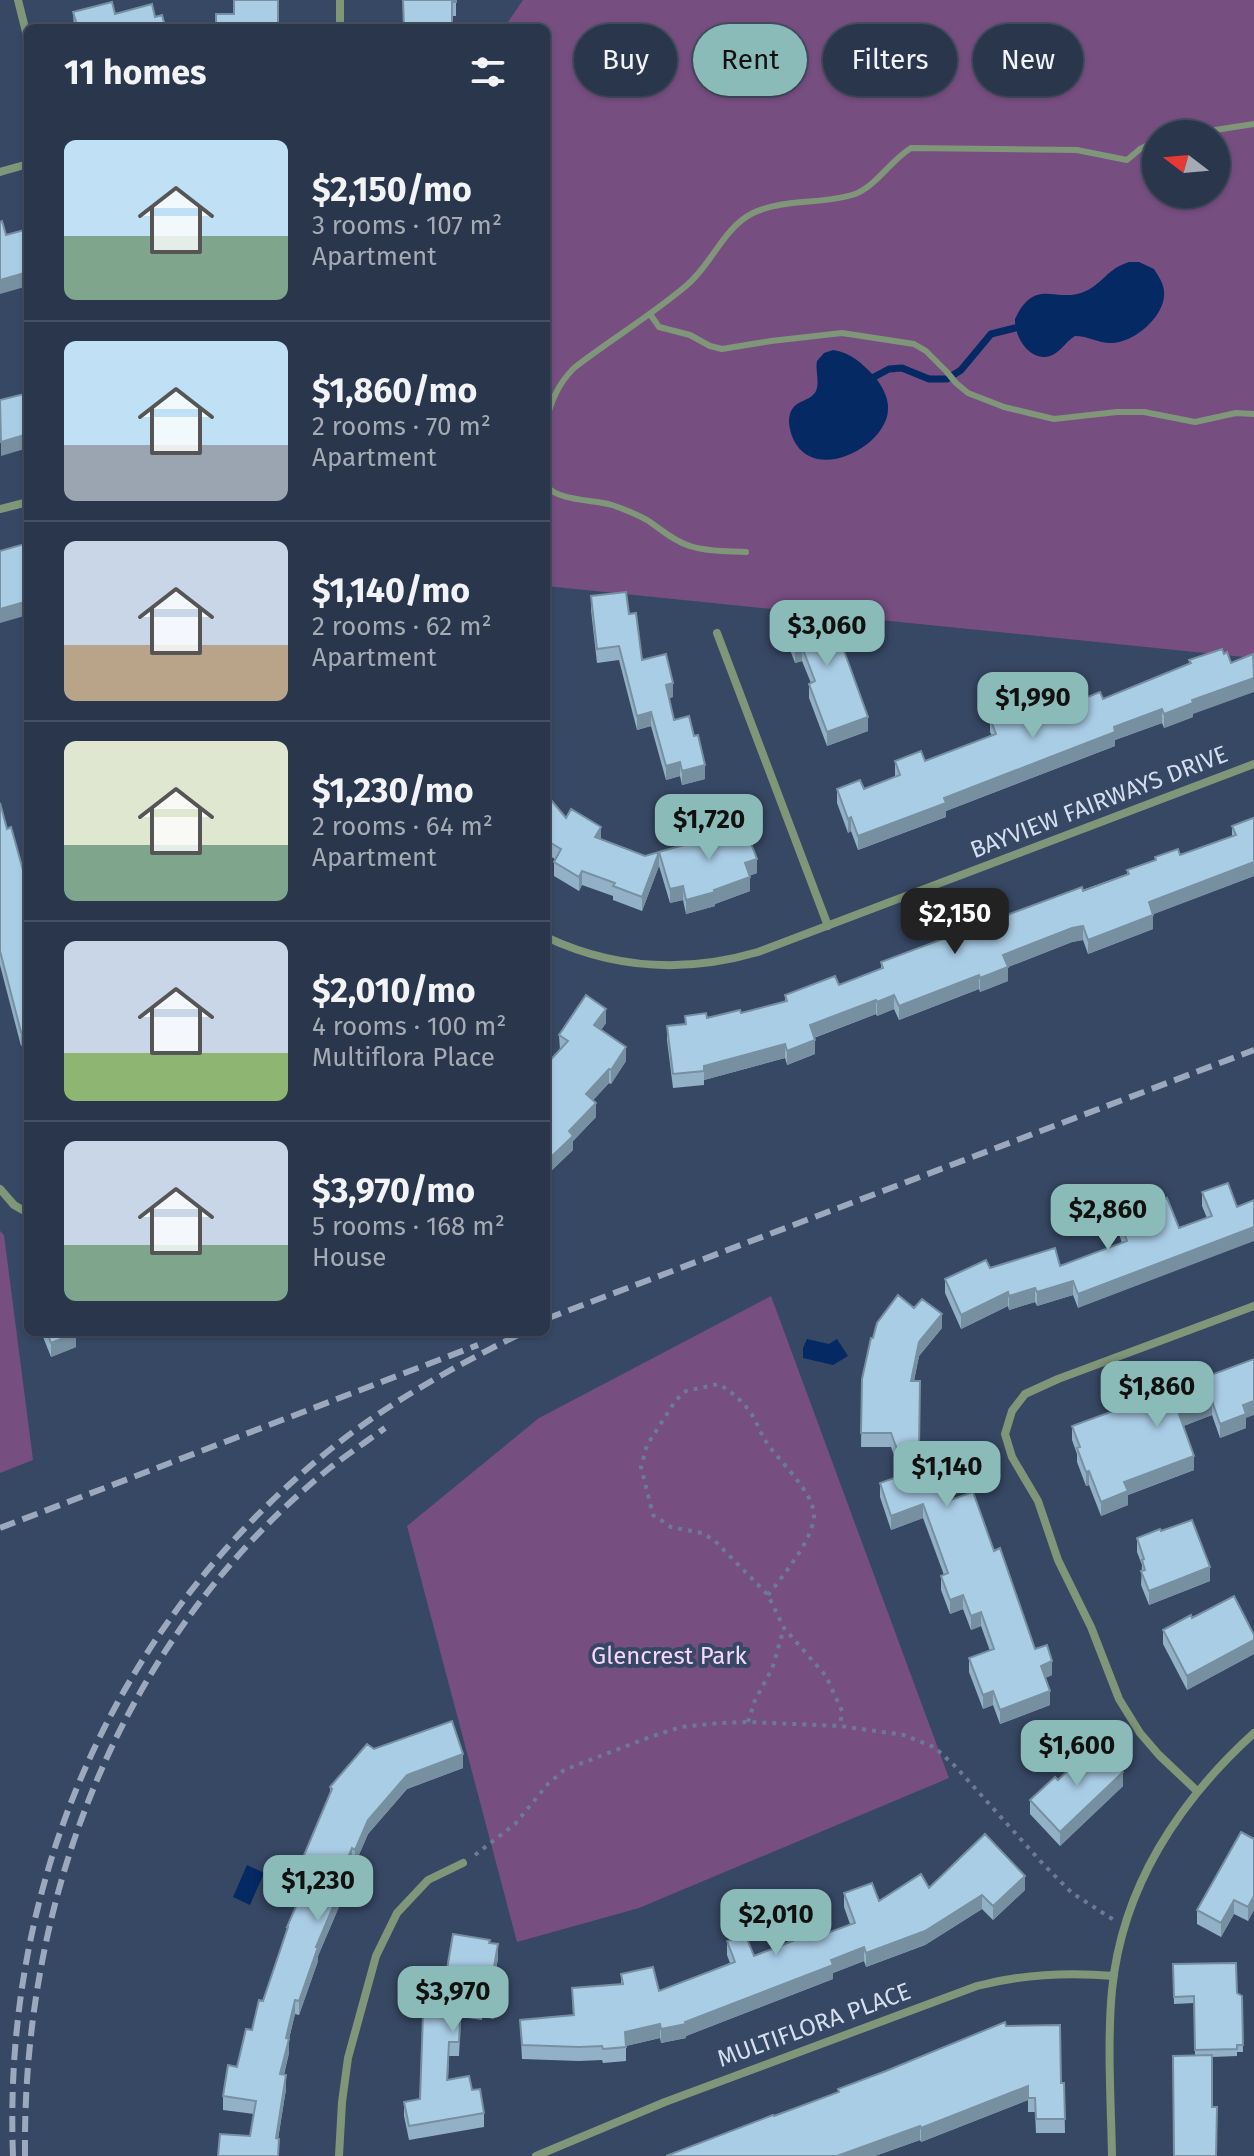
<!DOCTYPE html>
<meta charset="utf-8">
<style>
body{margin:0;font-family:"Fira Sans",sans-serif;background:#313e52;color:#f1f3f6;height:100vh;display:flex;flex-direction:column;font-size:30px;white-space:nowrap}
*{box-sizing:border-box;margin:0}
p{font-size:26px;color:#a5abb5}
.icon{flex:none;width:44px;height:44px;fill:none;stroke:currentColor;stroke-width:2;stroke-linecap:round;stroke-linejoin:round}
.map{position:relative;flex:1;overflow:hidden}
.sheet{position:absolute;left:24px;top:24px;width:526px;height:1312px;display:flex;flex-direction:column;background:#29364b;border-radius:12px;box-shadow:0 2px 6px #0004,0 0 0 2px #455063}
.sheet>*{flex:none}
.hud{position:absolute;left:574px;top:24px;width:560px;height:72px;display:flex;gap:16px}
.needle{width:52px;rotate:286deg}
.buttons{position:absolute;left:1142px;top:120px;display:grid;gap:16px}
.buttons a{display:grid;place-items:center;width:88px;height:88px;border-radius:50%;background:#29364b;box-shadow:0 2px 6px #0004,0 0 0 2px #455063;font-size:40px}
.price{position:absolute;translate:-50% -68px;padding:0 18px;border-radius:16px;background:#8bbbb9;color:#111;font-size:26px;line-height:52px;filter:drop-shadow(0 2px 4px #0008)}
.price::after{content:'';position:absolute;left:50%;top:48px;width:24px;height:18px;margin-left:-12px;background:inherit;clip-path:polygon(0 0,100% 0,50% 100%)}
.price.selected{background:#222;color:#fff}
ul{padding:0;list-style:none}
li{display:flex;align-items:center;gap:24px;height:200px;padding:0 40px}
li+li{border-top:2px solid #455063}
li span{display:grid;place-items:center;flex:none;width:224px;height:160px;border-radius:12px;color:#555}
li>.icon{margin-inline-start:auto}
span .icon{width:96px;height:96px;fill:#fffc;stroke-width:1}
li b{font-size:34px}
h2{display:flex;justify-content:space-between;align-items:center;height:96px;padding:0 40px;font-size:34px}
.tag{padding:0 28px;border-radius:36px;background:#29364b;box-shadow:0 2px 6px #0004,0 0 0 2px #455063;font-size:28px;line-height:72px}
.tag.selected{background:#8bbbb9;color:#111}
.map>svg:first-child{display:block}
.green{fill:#764e80;fill-rule:evenodd}
.water{fill:#042963}
.lines{fill:none;stroke-linecap:round;stroke-linejoin:round}
.stream{stroke:#042963;stroke-width:7}
.path{stroke:#6c7b93;stroke-width:4;stroke-dasharray:4 6;stroke-linecap:butt}
.lane{stroke:#7f9679;stroke-width:6}
.street{stroke:#7f9679;stroke-width:8}
.rail{stroke:#9ca8bd;stroke-width:6;stroke-dasharray:16 8;stroke-linecap:butt}
.wall{fill:#92b0c6}
.shaded-wall{fill:#7790a1}
.building{fill:#aacde6;stroke:#7790a1;stroke-width:2}
.labels{text-anchor:middle;dominant-baseline:central;stroke-width:8;stroke-linejoin:round;paint-order:stroke}
.street-label{font-size:24px;fill:#d4deef;stroke:#374864}
.park-label{font-size:24px;fill:#f5d8fc;stroke:#374864}
</style>
<div class="map">
<svg width="1254" height="2156" viewBox="0 0 1254 2156">
<rect width="100%" height="100%" fill="#374864"/>
<path class="green" d="M523 0H1254V658L546 586V28H504ZM1156 134H1216V194H1156Z
M0 1231 4 1235 33 1460 0 1473Z
M771 1296 949 1778 639 1908 517 1942 407 1526 539 1418Z"/>
<path class="water" d="M1129 262H1139L1154 269C1157 274 1162 281 1163 286 1171 312 1136 342 1113 343 1099 344 1089 336 1075 336 1066 341 1060 353 1050 356 1030 362 1014 337 1015 319 1036 275 1056 305 1086 291 1103 283 1107 269 1129 262Z
M833 350C850 352 863 364 874 376 881 384 889 398 888 409 888 444 820 482 796 444 792 438 789 428 789 421 790 398 809 404 816 391 820 382 815 370 817 361L824 353Z
M807 1339 829 1344 837 1339 848 1356 833 1365 803 1358V1348Z
M247 1865 264 1873 250 1905 233 1897Z"/>
<g class="lines">
<path class="stream" d="M874 377 889 369 902 368 929 379H947L961 370 991 334 1015 328"/>
<path class="path" d="M768 1595C782 1577 813 1540 814 1516 814 1491 778 1461 765 1440 759 1430 755 1417 747 1408 739 1398 730 1391 719 1384L686 1391 676 1400 647 1445 641 1467 653 1515 671 1527 702 1533 715 1541 768 1595 784 1628 826 1676 842 1711 840 1726
M748 1722 755 1700 772 1669 784 1628
M475 1855 515 1824 547 1785 564 1770 650 1737 681 1727 720 1723 748 1722 840 1726 904 1735 934 1747 956 1767 1043 1864 1072 1893 1114 1920"/>
<path class="lane" d="M1189 134 1254 124
M650 314 659 327 690 335 710 346 722 349 771 341 842 333 914 344 926 351 946 371 956 383 968 393 1004 407 1054 419 1117 412H1144L1195 422 1236 413 1254 414
M546 422C551 401 558 384 574 368 611 339 652 315 687 285 712 264 723 228 753 213 785 198 822 205 855 194 876 186 890 161 911 148L1077 150 1127 160 1140 149 1156 141
M546 486C561 502 592 499 612 505 624 509 636 514 647 520 661 529 673 541 690 546 708 552 728 551 746 552"/>
<path class="street" d="M18 0 28 40
M340 0V28
M0 172 28 164
M0 509 28 502
M717 633 828 926
M546 937C614 969 686 973 758 952L1254 764
M0 1189 14 1205 28 1213
M1197 1791 1159 1755 1140 1733 1119 1699 1091 1627 1058 1560 1038 1501 1012 1457 1005 1434 1012 1411 1025 1394 1058 1379 1254 1306
M339 2156 342 2102 348 2058 376 1956 397 1913 428 1880 463 1863
M536 2156 665 2102 977 1986C1023 1974 1067 1972 1114 1976
M1112 2156C1111 2101 1107 2045 1112 1990 1122 1887 1179 1801 1254 1733"/>
<path class="rail" d="M546 1319 1254 1050
M0 1528 478 1345
M13 2156C2 1880 116 1621 332 1448 391 1401 457 1365 524 1332
M25 2156C22 1892 123 1635 331 1467 348 1454 367 1441 385 1428"/>
</g>
<path class="wall" d="M403 0H456V16H452Z
M73 12 155 17 165 26 174 28H74Z
M591 596 629 614 642 660 673 697 669 698 674 720 705 779 682 785 680 776 666 780 651 726 637 730 619 660 597 663 591 610Z
M784 620 868 731 827 746 809 698V684L811 683 802 661 795 663 784 634Z
M1222 649 1193 714V717L1164 728 1162 723 1115 740V746L946 811V817L858 850 851 831 848 833 837 803V789H864L895 777V761H925L992 736 990 732V718L1103 699 1189 664V660Z
M546 794 566 818 601 839 659 866 642 911 613 900V896L582 885 579 891 554 876V862L555 859 546 854Z
M0 803 7 829 28 888 21 1046 0 965Z
M1254 819V876L1153 914V929L1088 954 1083 940 1072 942 1008 967V981L980 992 979 989 899 1020 894 1009 877 1016 876 1014 814 1038 815 1054 787 1065 785 1058 704 1080V1085L673 1088 667 1040V1026L685 1024V1016L707 1018 741 1013 785 1001V995L839 985 881 969V962L1127 874V870L1155 860V857L1180 855 1232 837V826Z
M659 852 757 873 749 876 750 891 715 904V906L686 914 683 900 670 903 659 866Z
M606 1023 601 1030 626 1061 611 1084 609 1083 593 1100 596 1117 573 1141V1150L550 1172 546 1167V1065L560 1050 559 1035Z
M1202 1192 1237 1207 1078 1308 1073 1295 1037 1306 1035 1302 1009 1310 1008 1306 961 1329 945 1293V1279L990 1268 1060 1266 1122 1243 1118 1231V1217L1179 1228 1207 1218 1202 1206Z
M942 1328 919 1356 914 1381 919 1447 942 1479 937 1480 945 1502 994 1551 1035 1649 1052 1675 1045 1678 1050 1705 1000 1724 993 1705 983 1709 969 1672V1658L990 1651 981 1626 971 1630 963 1609 950 1614 941 1590V1576L944 1575 923 1518 891 1530 880 1497V1483L901 1475 891 1447H861L862 1379 873 1338Z
M41 1332H76V1347L51 1357Z
M1254 1359 1246 1418V1428L1220 1438 1212 1415 1183 1426 1194 1470 1128 1495V1505L1101 1516 1089 1485 1086 1486 1077 1462V1454L1072 1440V1426L1152 1397Z
M1161 1531 1210 1581 1149 1605 1141 1585 1142 1565 1137 1552V1538Z
M1192 1618 1254 1635V1654L1187 1690 1163 1644V1630Z
M374 1749 463 1768 407 1789 368 1834 355 1864 352 1862 341 1888V1902L318 1956V1961L299 2015 295 2014 289 2039V2053L284 2075 286 2089 278 2139 250 2136 254 2114 223 2110V2096L237 2067 252 2030 287 1932V1927L308 1877 302 1874V1860L330 1795V1787Z
M1058 1780 1123 1786 1060 1846 1030 1814V1800Z
M1254 1839V1910L1248 1921 1234 1914 1221 1937 1197 1924V1910Z
M929 1888 1025 1890 993 1920 982 1909 925 1945 866 1967 864 1961 833 1973V1979L686 2036V2038L661 2043 660 2038 626 2046V2061L603 2063 602 2060 579 2061 522 2059 520 2020 573 2015 572 1988 621 1984V1974L659 1991 730 1963 727 1955V1941L754 1956 788 1942 786 1936V1922L822 1935 850 1924 844 1907V1893L879 1901Z
M490 1943 498 1958 493 1987 496 2005 494 2019 482 2017V2020L461 2017 459 2056H449L448 2080 472 2090 484 2113V2127L409 2140 404 2116V2102L420 2099 439 2016Z
M1173 1964 1242 1996 1243 2052H1237V2056L1212 2057V2107H1217V2156H1216L1195 2055 1194 2003 1174 2004Z
M1006 2026 1061 2083H1064L1065 2133H1036L1035 2112H1028V2100L921 2142 920 2140 875 2156H666L838 2093V2089Z"/>
<path class="shaded-wall" d="M28 272V286L0 294V280Z
M28 434V448L1 456V442Z
M28 601V615L0 623V609Z
M802 647V661L795 663V649Z
M1254 678V692L1193 714V717L1164 728V714L1192 700Z
M673 683V697L666 699V685Z
M1162 709V723L1115 740V746L946 811V817L858 850V836L944 798 1114 727Z
M651 712V726L637 730V716Z
M868 717V731L827 746V732Z
M680 762V776L666 780V766Z
M705 765V779L682 785V771Z
M851 817V831L848 833V819Z
M601 827V841L595 837Z
M659 852V866L642 911V897Z
M757 859V873L745 877V863Z
M1254 862V876L1149 916V902Z
M582 871V885L579 891V877Z
M750 877V891L715 904V906L686 914V900Z
M683 886V900L670 903V889Z
M1153 915V929L1088 954V940Z
M1083 926V940L1072 942 1003 969V955L1072 928Z
M1008 967V981L980 992V978Z
M979 975V989L899 1020V1006Z
M894 995V1009L877 1016V1002Z
M876 1000V1014L810 1039V1025Z
M606 1009V1023L594 1039V1025Z
M28 1030V1044L21 1046V1032Z
M815 1040V1054L787 1065V1051Z
M785 1044V1058L704 1080V1066Z
M626 1047V1061L611 1084V1070Z
M609 1069V1083L586 1108V1094Z
M596 1103V1117L573 1141V1150L550 1172V1158L569 1131Z
M1254 1227V1241L1078 1308V1294Z
M1073 1281V1295L1037 1306V1292Z
M1035 1288V1302L1009 1310V1296Z
M1008 1292V1306L961 1329V1315Z
M942 1314V1328L919 1356 911 1395V1381L919 1342Z
M76 1333V1347L51 1357V1343Z
M1212 1401V1415L1179 1428V1414Z
M1254 1401V1415L1246 1418V1428L1220 1438V1424L1243 1405Z
M1194 1456V1470L1128 1495V1505L1101 1516V1502L1124 1482Z
M942 1465V1479L933 1482V1468Z
M1089 1471V1485L1086 1486V1472Z
M923 1504V1518L891 1530V1516Z
M1210 1567V1581L1149 1605V1591Z
M963 1595V1609L950 1614V1600Z
M981 1612V1626L971 1630V1616Z
M1254 1640V1654L1187 1690V1676Z
M1052 1661V1675L1041 1680V1666Z
M993 1691V1705L983 1709V1695Z
M1050 1691V1705L1000 1724V1710Z
M463 1754V1768L407 1789 368 1834 355 1864V1850L368 1820 407 1775Z
M1123 1772V1786L1060 1846V1832Z
M352 1848V1862L336 1900V1886Z
M1025 1876V1890L993 1920V1906Z
M341 1888V1902L318 1956V1961L299 2015V2001L316 1947Z
M982 1895V1909L925 1945 866 1967V1953Z
M1254 1896V1910L1248 1921V1907Z
M1234 1900V1914L1221 1937V1923Z
M498 1944V1958L491 1998V1984Z
M864 1947V1961L833 1973V1979L686 2036V2038L661 2043V2029L685 2022 831 1960Z
M496 1991V2005L494 2019V2005Z
M295 2000V2014L287 2046 289 2039V2053L280 2088V2074L286 2038Z
M660 2024V2038L625 2046V2032Z
M286 2075V2089L276 2152V2138Z
M1028 2086V2100L921 2142V2128Z
M920 2126V2140L875 2156H837Z"/>
<path class="building" d="M234 0H278V28H216V14H234Z
M403 0H456V2H452V28H404Z
M112 2 115 14 152 4 155 17 162 15 165 26 173 24 174 28H86V27L78 28 73 12Z
M2 221 6 235 28 229V272L0 280V222Z
M28 393V434L1 442 0 400Z
M28 543V601L0 609V551Z
M626 592 629 614 636 613 642 660 666 654 673 683 666 685 674 720 689 716 694 736 698 735 705 765 682 771 680 762 666 766 651 712 637 716 619 646 597 649 591 596Z
M827 604 868 717 827 732 809 684 815 681 802 647 795 649 784 620Z
M1222 649 1224 654 1227 652 1231 663 1253 654 1254 678 1192 700 1193 703 1164 714 1162 709 1114 727 1115 732 944 798 946 803 858 836 851 817 848 819 837 789 860 780 864 789 900 775 895 761 921 751 925 761 996 734 990 718 1064 688 1070 704 1100 692 1103 699 1191 663 1189 660Z
M546 794 566 818 571 809 601 827 595 837 645 856 659 852 642 897 613 886 615 883 582 871 579 877 554 862 561 849 546 840Z
M0 803 7 829 11 827 28 888V1030L21 1032 0 951Z
M1253 818 1254 819V862L1149 902 1153 915 1088 940 1083 926 1072 928 1003 955 1008 967 980 978 979 975 899 1006 894 995 877 1002 876 1000 810 1025 815 1040 787 1051 785 1044 704 1066V1071L673 1074 667 1026 686 1024 685 1016 706 1013 707 1018 740 1010 741 1013 787 1001 785 995 835 976 839 985 883 968 881 962 1082 887 1083 891 1129 874 1127 870 1156 860 1155 857 1178 849 1180 855 1236 835 1232 826Z
M743 823 757 859 745 863 750 877 714 890 715 892 686 900 683 886 670 889 659 852 712 837V835Z
M586 995 606 1009 594 1025 626 1047 611 1070 609 1069 586 1094 596 1103 569 1131 573 1136 550 1158 546 1153V1065L568 1041 559 1035Z
M1228 1183 1237 1207 1254 1200V1227L1078 1294 1073 1281 1037 1292 1035 1288 1009 1296 1008 1292 961 1315 945 1279 986 1260 990 1268 1055 1248 1060 1266 1127 1241 1118 1217 1136 1211 1139 1201 1150 1197 1159 1202 1167 1198 1179 1228 1212 1216 1202 1192Z
M898 1295 914 1308 922 1299 942 1314 919 1342 911 1381H920L919 1447 934 1442 942 1465 933 1468 945 1502 973 1492 994 1551 1000 1548 1035 1649 1047 1645 1052 1661 1041 1666 1050 1691 1000 1710 993 1691 983 1695 969 1658 994 1649 981 1612 971 1616 963 1595 950 1600 941 1576 948 1573 923 1504 891 1516 880 1483 906 1474 891 1433H861L862 1379 871 1338H873L877 1323Z
M47 1332H76V1333L51 1343Z
M1254 1359V1401L1243 1405 1246 1414 1220 1424 1212 1401 1179 1414 1194 1456 1124 1482 1128 1491 1101 1502 1089 1471 1086 1472 1077 1448 1080 1447 1072 1426 1152 1397Z
M1192 1520 1210 1567 1149 1591 1141 1571 1145 1570 1142 1560 1144 1559 1137 1538 1160 1529 1161 1531Z
M1234 1596 1254 1635V1640L1187 1676 1163 1630 1191 1615 1192 1618Z
M452 1721 463 1754 407 1775 368 1820 355 1850 352 1848 336 1886 341 1888 316 1947H318L299 2001 295 2000 286 2038 289 2039 280 2074 286 2075 276 2138 279 2139 278 2156H218L220 2134 250 2136 256 2101 223 2096 228 2065 237 2067 246 2029 252 2030 259 2000 263 2001 288 1927H287L314 1865 302 1860 332 1789 330 1787 367 1744 374 1749Z
M1096 1744 1123 1772 1060 1832 1030 1800 1055 1777 1058 1780Z
M1241 1832 1254 1839V1896L1248 1907 1234 1900 1221 1923 1197 1910Z
M985 1834 1025 1876 993 1906 982 1895 925 1931 866 1953 864 1947 831 1960 833 1965 685 2022 686 2024 661 2029 660 2024 625 2032 626 2047 603 2049 602 2046 579 2047 522 2045 520 2020 574 2015 572 1988 623 1984 621 1974 653 1967 659 1991 735 1962 727 1941 745 1934 754 1956 793 1941 786 1922 813 1912 822 1935 855 1923 844 1893 872 1883 879 1901 921 1874 929 1888Z
M453 1934 490 1940 489 1943 498 1944 491 1984 496 1991 494 2005 482 2003V2006L461 2003 459 2042H449L447 2080 469 2076 472 2090 480 2089 484 2113 409 2126 404 2102 420 2099 423 2015 439 2016Z
M1236 1963 1237 1993 1242 1996 1243 2045H1237V2049L1195 2050 1194 1996 1174 1997 1173 1964Z
M1005 2022 1006 2026 1060 2025 1061 2083H1064L1065 2119H1036L1035 2098H1028V2086L921 2128 920 2126 837 2156H666L773 2115 774 2116 839 2092 838 2089 886 2071Z
M1212 2055V2107H1217L1216 2156H1174L1173 2056Z"/>
<g class="labels">
<g class="street-label">
<text transform="translate(1099 802) rotate(-21)">BAYVIEW FAIRWAYS DRIVE</text>
<text transform="translate(814 2025) rotate(-20)">MULTIFLORA PLACE</text>
</g>
<g class="park-label">
<text x="669" y="1656">Glencrest Park</text>
</g>
</g>
</svg>
<div class="buttons">
<a><svg class="needle" viewBox="-14 -14 28 28"><path d="M0-13l5 13h-10z" fill="#e53935"/><path d="M0 13l5-13h-10z" fill="#a5abb5"/></svg></a>
</div>
<b class="price" style="left:827px;top:668px">$3,060</b>
<b class="price" style="left:1033px;top:740px">$1,990</b>
<b class="price" style="left:709px;top:862px">$1,720</b>
<b class="price selected" style="left:955px;top:956px">$2,150</b>
<b class="price" style="left:1108px;top:1252px">$2,860</b>
<b class="price" style="left:1157px;top:1429px">$1,860</b>
<b class="price" style="left:947px;top:1509px">$1,140</b>
<b class="price" style="left:1077px;top:1788px">$1,600</b>
<b class="price" style="left:318px;top:1923px">$1,230</b>
<b class="price" style="left:776px;top:1957px">$2,010</b>
<b class="price" style="left:453px;top:2034px">$3,970</b>
<div class="hud">
<a class="tag">Buy</a>
<a class="tag selected">Rent</a>
<a class="tag">Filters</a>
<a class="tag">New</a>
</div>
<section class="sheet">
<h2>11 homes<svg class="icon" aria-label="filters" viewBox="0 0 24 24"><path d="M4 7h16M4 17h16"/><circle cx="9" cy="7" r="2"/><circle cx="15" cy="17" r="2"/></svg></h2>
<ul>
<li><span style="background:linear-gradient(#bfe0f5 60%,#7fa58c 0)"><svg class="icon" aria-label="home" viewBox="0 0 24 24"><path d="M3 11l9-7 9 7M6 9v11h12V9"/></svg></span><div><b>$2,150/mo</b><p>3 rooms · 107 m²</p><p>Apartment</p></div></li>
<li><span style="background:linear-gradient(#bfe0f5 65%,#9aa5b1 0)"><svg class="icon" aria-label="home" viewBox="0 0 24 24"><path d="M3 11l9-7 9 7M6 9v11h12V9"/></svg></span><div><b>$1,860/mo</b><p>2 rooms · 70 m²</p><p>Apartment</p></div></li>
<li><span style="background:linear-gradient(#c9d6e8 65%,#b9a48a 0)"><svg class="icon" aria-label="home" viewBox="0 0 24 24"><path d="M3 11l9-7 9 7M6 9v11h12V9"/></svg></span><div><b>$1,140/mo</b><p>2 rooms · 62 m²</p><p>Apartment</p></div></li>
<li><span style="background:linear-gradient(#dfe7d0 65%,#7fa58c 0)"><svg class="icon" aria-label="home" viewBox="0 0 24 24"><path d="M3 11l9-7 9 7M6 9v11h12V9"/></svg></span><div><b>$1,230/mo</b><p>2 rooms · 64 m²</p><p>Apartment</p></div></li>
<li><span style="background:linear-gradient(#c9d6e8 70%,#8fb573 0)"><svg class="icon" aria-label="home" viewBox="0 0 24 24"><path d="M3 11l9-7 9 7M6 9v11h12V9"/></svg></span><div><b>$2,010/mo</b><p>4 rooms · 100 m²</p><p>Multiflora Place</p></div></li>
<li><span style="background:linear-gradient(#c9d6e8 65%,#7fa58c 0)"><svg class="icon" aria-label="home" viewBox="0 0 24 24"><path d="M3 11l9-7 9 7M6 9v11h12V9"/></svg></span><div><b>$3,970/mo</b><p>5 rooms · 168 m²</p><p>House</p></div></li>
</ul>
</section>
</div>
